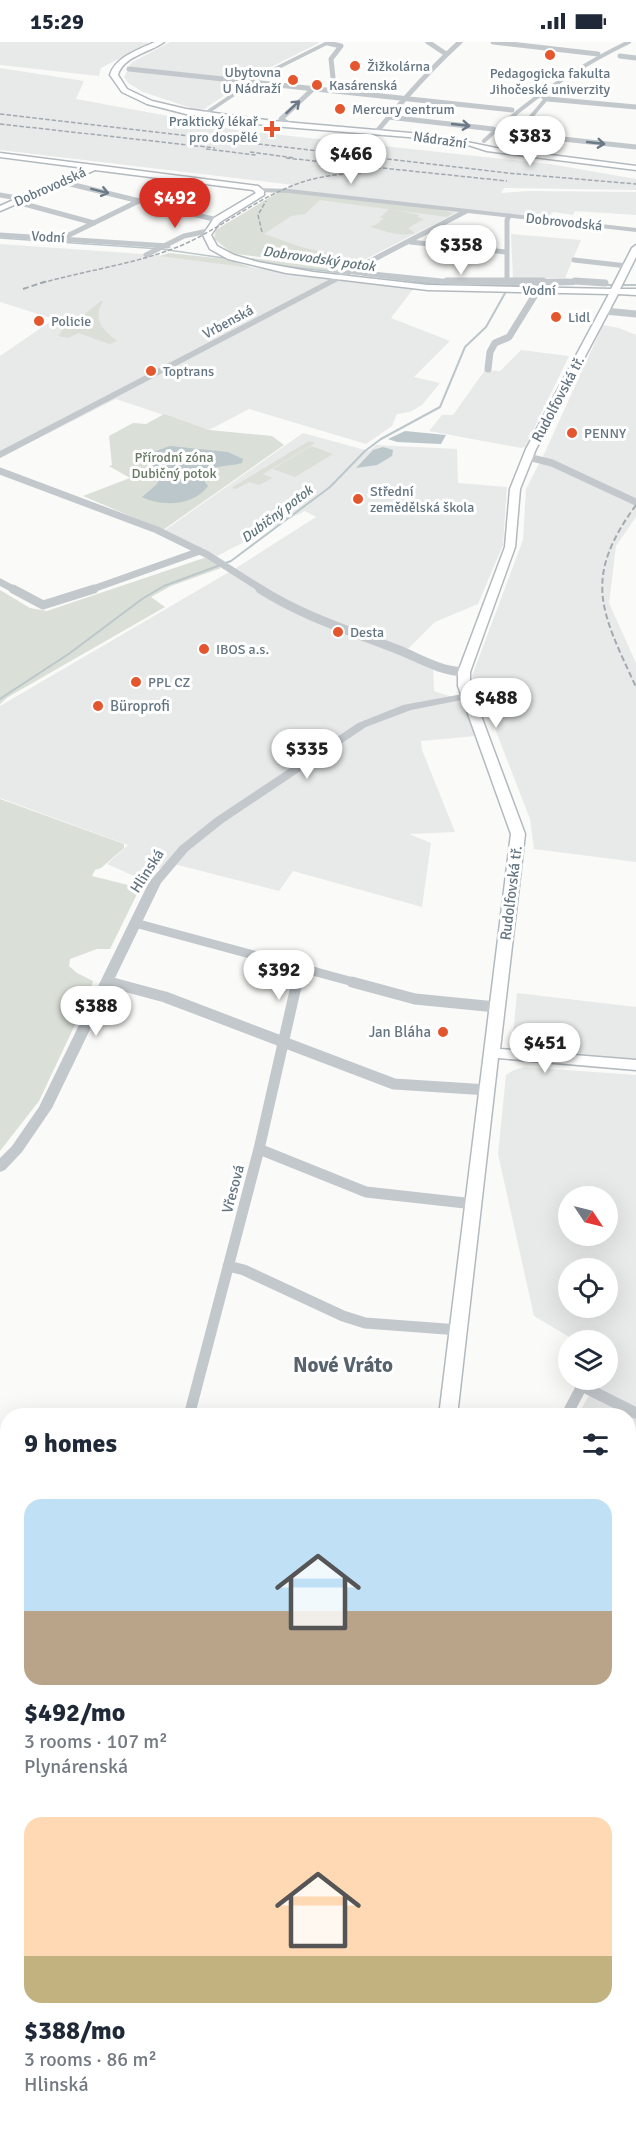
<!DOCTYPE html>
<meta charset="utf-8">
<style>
body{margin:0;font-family:Signika,sans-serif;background:#f6f6f7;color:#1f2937;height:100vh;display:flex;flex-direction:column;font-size:22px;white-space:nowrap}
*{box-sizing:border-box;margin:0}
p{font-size:20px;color:#747a83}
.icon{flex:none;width:33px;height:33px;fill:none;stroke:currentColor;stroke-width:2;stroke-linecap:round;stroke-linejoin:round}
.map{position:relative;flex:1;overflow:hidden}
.panel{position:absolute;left:0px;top:1366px;width:636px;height:722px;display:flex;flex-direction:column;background:#fff;border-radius:24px 24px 0 0;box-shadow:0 6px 24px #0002}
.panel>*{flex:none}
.needle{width:39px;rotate:125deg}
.buttons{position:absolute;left:558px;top:1144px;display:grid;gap:12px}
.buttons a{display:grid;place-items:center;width:60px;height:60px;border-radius:50%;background:#fff;box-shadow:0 6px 24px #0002;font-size:30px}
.price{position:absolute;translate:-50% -51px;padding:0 14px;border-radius:21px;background:#fff;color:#222;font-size:20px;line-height:39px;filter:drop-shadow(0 2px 3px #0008)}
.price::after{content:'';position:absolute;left:50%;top:36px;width:18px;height:14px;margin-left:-9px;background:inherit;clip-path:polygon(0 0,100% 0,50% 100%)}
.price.selected{background:#d93025;color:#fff}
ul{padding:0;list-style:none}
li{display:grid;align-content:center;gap:12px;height:318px;padding:0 24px}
li span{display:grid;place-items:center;height:186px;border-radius:18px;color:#555}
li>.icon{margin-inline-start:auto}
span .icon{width:108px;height:108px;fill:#fffc;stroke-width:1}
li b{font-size:26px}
h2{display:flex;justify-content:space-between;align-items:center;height:72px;padding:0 24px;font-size:26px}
.status{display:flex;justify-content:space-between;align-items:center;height:42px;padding:0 30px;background:#fff;direction:ltr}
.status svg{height:16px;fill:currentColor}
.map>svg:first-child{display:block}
.built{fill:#e8e9e9;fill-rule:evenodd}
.green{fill:#dadfd7}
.water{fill:#bbc7cb}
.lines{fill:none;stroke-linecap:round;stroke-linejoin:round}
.stream-far1{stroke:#bbc7cb;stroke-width:1.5}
.stream{stroke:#bbc7cb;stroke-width:2}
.secondary-casing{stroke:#b3babf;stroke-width:3}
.pedestrian{stroke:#c3c8cc;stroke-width:4}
.minor-far4{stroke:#c3c8cc;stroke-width:5}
.minor-far3{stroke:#c3c8cc;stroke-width:7}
.minor-far2{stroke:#c3c8cc;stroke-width:9}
.minor-far1{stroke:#c3c8cc;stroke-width:11}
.minor{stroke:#c3c8cc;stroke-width:14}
.tertiary{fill:#c3c8cc;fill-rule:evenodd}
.secondary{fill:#fff;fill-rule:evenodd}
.rail-far2{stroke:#a2aab0;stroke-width:1.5;stroke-dasharray:4.5 2;stroke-linecap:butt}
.rail-far1{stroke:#a2aab0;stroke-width:2;stroke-dasharray:6 3;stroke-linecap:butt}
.rail{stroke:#a2aab0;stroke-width:4;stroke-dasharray:12 6;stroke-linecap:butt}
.oneway{stroke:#6a7a87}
.poi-dot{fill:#e4572e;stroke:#fff;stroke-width:2}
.labels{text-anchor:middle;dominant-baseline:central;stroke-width:6;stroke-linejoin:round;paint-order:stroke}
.far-poi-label{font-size:14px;fill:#657683;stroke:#fff;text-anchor:start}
.far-street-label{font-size:14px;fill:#657683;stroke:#fff}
.far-water-label{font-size:14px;font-style:italic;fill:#60757c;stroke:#fff}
.far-park-label{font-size:14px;fill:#687a64;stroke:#fff}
.street-label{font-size:15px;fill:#657683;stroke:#fff}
.poi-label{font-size:15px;fill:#657683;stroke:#fff;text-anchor:start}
.district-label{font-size:21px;font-weight:bold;fill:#57646e;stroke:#fff}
</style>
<div class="status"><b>15:29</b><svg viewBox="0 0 49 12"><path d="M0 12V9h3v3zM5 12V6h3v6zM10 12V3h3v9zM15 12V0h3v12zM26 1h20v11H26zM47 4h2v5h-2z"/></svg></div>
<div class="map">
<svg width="636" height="2087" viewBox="0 0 636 2087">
<rect width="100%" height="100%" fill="#fafaf8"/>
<path class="built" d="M0 0H141L149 1 101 26 99 34 0 23Z
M170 0H318L319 1 255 33 204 67 197 68 143 50 128 41 124 35 131 21Z
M0 26 84 39 76 57 185 77 236 88 550 122 636 137V148L504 146 501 151 529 149 636 150V173L575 169 573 173 553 170 545 178 458 170 348 226 230 210 214 197 215 188 293 143 0 108Z
M511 192 581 198 565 236 513 237Z
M0 202 157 213 414 246 391 276 450 299 414 335 440 341 422 363 410 370 397 372 392 384 366 402 249 367 209 388 116 357 0 416V314L54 277 0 260Z
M603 283 619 286 636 293V475L616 504 609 561 636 621V820L534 807 530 777 487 666 472 634 523 498 526 447 545 410Z
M521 308 569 314 525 405 521 406 429 389 442 373H453L485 328 500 329Z
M303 391 369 409 376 403 457 407 458 441 507 445 503 503 478 562 435 580 406 609 433 624 434 649 464 659 476 694 421 699 422 708 455 790 409 792 431 801 422 865 293 829 279 849 174 822 134 834 107 822 128 803 0 756V664L236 526 316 475 305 469 217 514 165 488Z
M517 951 636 965V1018L529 1009 512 1003Z
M524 1025 636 1033V1582L628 1579V1374H577L598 1338H608V1299H576L534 1274 498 1112 506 1033 514 1028ZM568 1155H608V1194H568ZM568 1227H608V1266H568Z
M0 1809 8 1810V2080L293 2081 291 2087H0Z
M629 1939 636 1942V2087H400L401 2080H628Z"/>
<path class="green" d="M280 149 442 168 453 171 447 175 320 158 305 172 291 174 264 192 301 205 344 215 328 224 229 211 230 209 215 197 216 188Z
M389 167 420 173 417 175 424 177 408 186 415 191C399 196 384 188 370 185L377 182 384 176H380Z
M169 211 226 217 253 226 160 214Z
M252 216 341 228 344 229C319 235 279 227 251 220L326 231 332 230 251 219Z
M101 259H103C92 277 102 288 117 299L109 302 79 291 68 296 58 294 67 282 57 281 85 272Z
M164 372 209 388 272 394 284 403 163 488 83 454 130 436 109 424 112 423 109 394 133 381 146 382Z
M309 399 315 401 263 432 272 436 259 443 249 440 236 447 231 446Z
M311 404 333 412 295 435 273 427Z
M207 515 221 526 171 544 151 555 165 565 8 655 0 662V548L30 566 47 569Z
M0 757 124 802V806L101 826 95 828 92 834 140 846 110 907H97L70 917 69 924 77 931 93 939 89 953 39 1059 0 1109Z
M636 1855V1906L631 1902 629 1904 628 1858Z"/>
<path class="water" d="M405 389 446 393 441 402 397 400 388 397Z
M170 404 228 410 243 417 242 421C228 425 215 422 203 432L202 436 208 444C194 464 162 465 142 455L157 442 161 433 148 417 156 409Z
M383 405 393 408 392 414 377 423 356 426 373 408Z
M636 1694V1855L629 1858 628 1695Z"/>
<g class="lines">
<path class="stream-far1" d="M0 196 161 207 231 217
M273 223 344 231
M363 233 428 241"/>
<path class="stream" d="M416 239 445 243
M605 243H636
M488 244 574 242
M0 657 70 611 142 557 164 544 231 519 330 445 365 409 381 397 440 365 465 305 486 285 509 244"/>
<g class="secondary-casing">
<path id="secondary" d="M155 0H164C151 10 123 14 118 33L127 47 152 59 186 67 273 79 433 93 496 106 636 124V128L487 109 465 102 433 97 273 84 186 72 147 62 122 50 110 33C115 15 140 7 155 0Z
M0 111 258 144 264 149V153L220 180 211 193 217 204 234 213 258 220 313 230 428 243 611 247 632 206 636 203V215L620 247H636V253L618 252 536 407 520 447 515 505 470 630V644L525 792 500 1007 636 1018V1028L498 1016 457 1374H439L511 792 458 644V630L505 505 510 447 526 407 609 252 428 248 286 231 228 217 210 207 203 193 214 176 256 151 253 148 95 128 0 169V164L85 126 0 115Z
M284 2080H307L306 2087H282Z"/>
</g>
<path class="pedestrian" d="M484 99C528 58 575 26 629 0
M508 102 546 57 543 55 546 53"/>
<path class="minor-far4" d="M428 0 446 12
M493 0 598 12
M328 1 341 4 331 17 334 45 330 48
M620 14 636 16
M129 27 512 68
M548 57 636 65
M388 75 493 87
M289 82 281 77 313 47
M383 91 378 88C404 57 430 27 460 0
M517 92 636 105
M62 140 217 178
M0 153 23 157
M17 160 94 181
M0 193 168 204
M65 195 186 136
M410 200 506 210
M146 213 184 194 208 189
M574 218 627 224
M353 230 461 241
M507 240V178L509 174
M465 241 566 239 604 241"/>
<path class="minor-far3" d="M447 239H543
M575 239 605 241
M605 269 636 272
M488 327 490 310 495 301 509 295 538 248
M528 415 552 421 636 460
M0 429 157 488 208 513 263 548
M0 540 15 548
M90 548 200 509"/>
<path class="minor-far2" d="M13 547 43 563 94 547
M260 547C304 575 351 589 399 608 421 617 440 629 464 630
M135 881 357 941
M106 939 115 941
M297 941 300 926"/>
<path class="minor-far1" d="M109 940 165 955 394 1042 488 1048
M352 940 415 957 496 965
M259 1107 366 1150 474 1162
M228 1224 244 1228 343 1274 365 1281 459 1288
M189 1374 259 1107 297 940
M566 1374 582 1344 636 1371
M0 1397 8 1401"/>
<path class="minor" d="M0 1599H8
M0 1724 8 1725"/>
<path class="tertiary" d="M325 0H333L263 35 205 74 200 73 259 33Z
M257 146 289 147 636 186V190L468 171 0 416V409L459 170 289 151 260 150 256 148Z
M468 651 472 652V656L411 668 366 685 223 781 188 809 161 841 52 1066 22 1110 5 1128 0 1130V1116L12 1104 39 1065 149 840 180 804 215 776 358 681 403 663Z"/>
<use href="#secondary" class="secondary"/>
<path class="rail-far2" d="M0 72 507 131 636 142
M0 82 215 106
M206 107 256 113
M250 110 295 116
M286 116 507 139
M262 190 258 173 266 159
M42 241C87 228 136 222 180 204 218 188 250 161 289 145 312 135 336 132 361 131"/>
<path class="rail-far1" d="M23 247 47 239
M636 463C582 537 601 569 636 645"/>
<path class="rail" d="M628 1480 636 1483"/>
</g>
<defs><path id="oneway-shaft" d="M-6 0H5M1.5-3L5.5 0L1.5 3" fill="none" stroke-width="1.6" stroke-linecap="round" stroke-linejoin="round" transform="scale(1.5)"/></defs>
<g class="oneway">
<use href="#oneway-shaft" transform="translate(293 65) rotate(-43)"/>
<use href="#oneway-shaft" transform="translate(461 83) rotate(6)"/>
<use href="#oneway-shaft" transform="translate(596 101) rotate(6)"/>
<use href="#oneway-shaft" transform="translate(100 149) rotate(14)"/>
</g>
<g class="poi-dot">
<circle cx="550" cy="13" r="6"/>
<circle cx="355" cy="24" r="6"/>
<circle cx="293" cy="38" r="6"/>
<circle cx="317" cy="43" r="6"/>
<circle cx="340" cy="67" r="6"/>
<path d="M269 78h6v6h6v6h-6v6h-6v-6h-6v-6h6z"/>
<circle cx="556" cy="275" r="6"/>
<circle cx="39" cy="279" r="6"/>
<circle cx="151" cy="329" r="6"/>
<circle cx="572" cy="391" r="6"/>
<circle cx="358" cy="457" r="6"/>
<circle cx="338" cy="590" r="6"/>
<circle cx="204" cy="607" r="6"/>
<circle cx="136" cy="640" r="6"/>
<circle cx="98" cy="664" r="6"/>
<circle cx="443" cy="990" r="6"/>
</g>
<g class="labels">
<g class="far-poi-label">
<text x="367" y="24">Žižkolárna</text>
<text x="281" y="30" text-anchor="end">Ubytovna<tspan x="281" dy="16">U Nádraží</tspan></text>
<text x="550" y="31" text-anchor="middle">Pedagogicka fakulta<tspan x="550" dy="16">Jihočeské univerzity</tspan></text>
<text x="329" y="43">Kasárenská</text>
<text x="352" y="67">Mercury centrum</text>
<text x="258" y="79" text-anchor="end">Praktický lékař<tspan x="258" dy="16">pro dospělé</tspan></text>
<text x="568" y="275">Lidl</text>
<text x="51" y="279">Policie</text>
<text x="163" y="329">Toptrans</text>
<text x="584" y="391">PENNY</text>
<text x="370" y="449">Střední<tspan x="370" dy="16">zemědělská škola</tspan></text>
<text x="350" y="590">Desta</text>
<text x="216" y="607">IBOS a.s.</text>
<text x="148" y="640">PPL CZ</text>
</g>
<g class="far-street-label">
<text transform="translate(440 98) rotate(8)">Nádražní</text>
<text transform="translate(50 145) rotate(-24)">Dobrovodská</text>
<text transform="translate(564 180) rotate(6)">Dobrovodská</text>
<text transform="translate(48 195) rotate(3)">Vodní</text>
<text x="539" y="248">Vodní</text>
<text transform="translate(228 280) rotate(-28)">Vrbenská</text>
</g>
<g class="far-water-label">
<text transform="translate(319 217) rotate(8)">Dobrovodský potok</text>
<text transform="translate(277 472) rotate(-37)">Dubičný potok</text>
</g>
<g class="far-park-label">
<text x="174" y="415">Přírodní zóna<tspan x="174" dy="16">Dubičný potok</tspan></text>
</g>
<g class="street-label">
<text transform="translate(558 357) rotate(-62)">Rudolfovská tř.</text>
<text transform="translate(147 829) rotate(-57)">Hlinská</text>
<text transform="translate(511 851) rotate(-83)">Rudolfovská tř.</text>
<text transform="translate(233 1147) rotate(-75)">Vřesová</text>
</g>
<g class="poi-label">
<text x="110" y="664">Büroprofi</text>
<text x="431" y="990" text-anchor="end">Jan Bláha</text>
</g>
<g class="district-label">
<text x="343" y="1323">Nové Vráto</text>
</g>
</g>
</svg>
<div class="buttons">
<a><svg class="needle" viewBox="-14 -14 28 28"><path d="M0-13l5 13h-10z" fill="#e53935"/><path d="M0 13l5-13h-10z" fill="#747a83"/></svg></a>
<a><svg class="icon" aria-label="locate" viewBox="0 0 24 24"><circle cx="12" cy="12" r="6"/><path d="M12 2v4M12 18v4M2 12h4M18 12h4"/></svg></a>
<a><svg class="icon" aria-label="layers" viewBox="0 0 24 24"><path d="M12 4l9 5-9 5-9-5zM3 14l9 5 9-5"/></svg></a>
</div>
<b class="price" style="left:530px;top:125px">$383</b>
<b class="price" style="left:351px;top:143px">$466</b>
<b class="price selected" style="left:175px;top:187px">$492</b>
<b class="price" style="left:461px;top:234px">$358</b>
<b class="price" style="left:496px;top:687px">$488</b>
<b class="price" style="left:307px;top:738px">$335</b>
<b class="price" style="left:279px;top:959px">$392</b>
<b class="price" style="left:96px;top:995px">$388</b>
<b class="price" style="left:545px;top:1032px">$451</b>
<section class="panel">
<h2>9 homes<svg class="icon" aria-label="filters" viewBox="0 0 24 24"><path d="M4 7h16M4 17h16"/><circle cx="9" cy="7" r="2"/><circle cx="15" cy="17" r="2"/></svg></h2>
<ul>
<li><span style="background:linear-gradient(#bfe0f5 60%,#b9a48a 0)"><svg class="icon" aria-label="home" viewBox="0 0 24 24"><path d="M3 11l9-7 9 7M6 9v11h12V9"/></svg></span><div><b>$492/mo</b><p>3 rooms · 107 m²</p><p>Plynárenská</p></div></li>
<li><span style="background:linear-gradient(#ffd9b3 75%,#c2b280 0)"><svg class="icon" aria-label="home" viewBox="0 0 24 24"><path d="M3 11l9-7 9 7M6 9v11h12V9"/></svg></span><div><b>$388/mo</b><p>3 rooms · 86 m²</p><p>Hlinská</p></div></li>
</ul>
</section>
</div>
